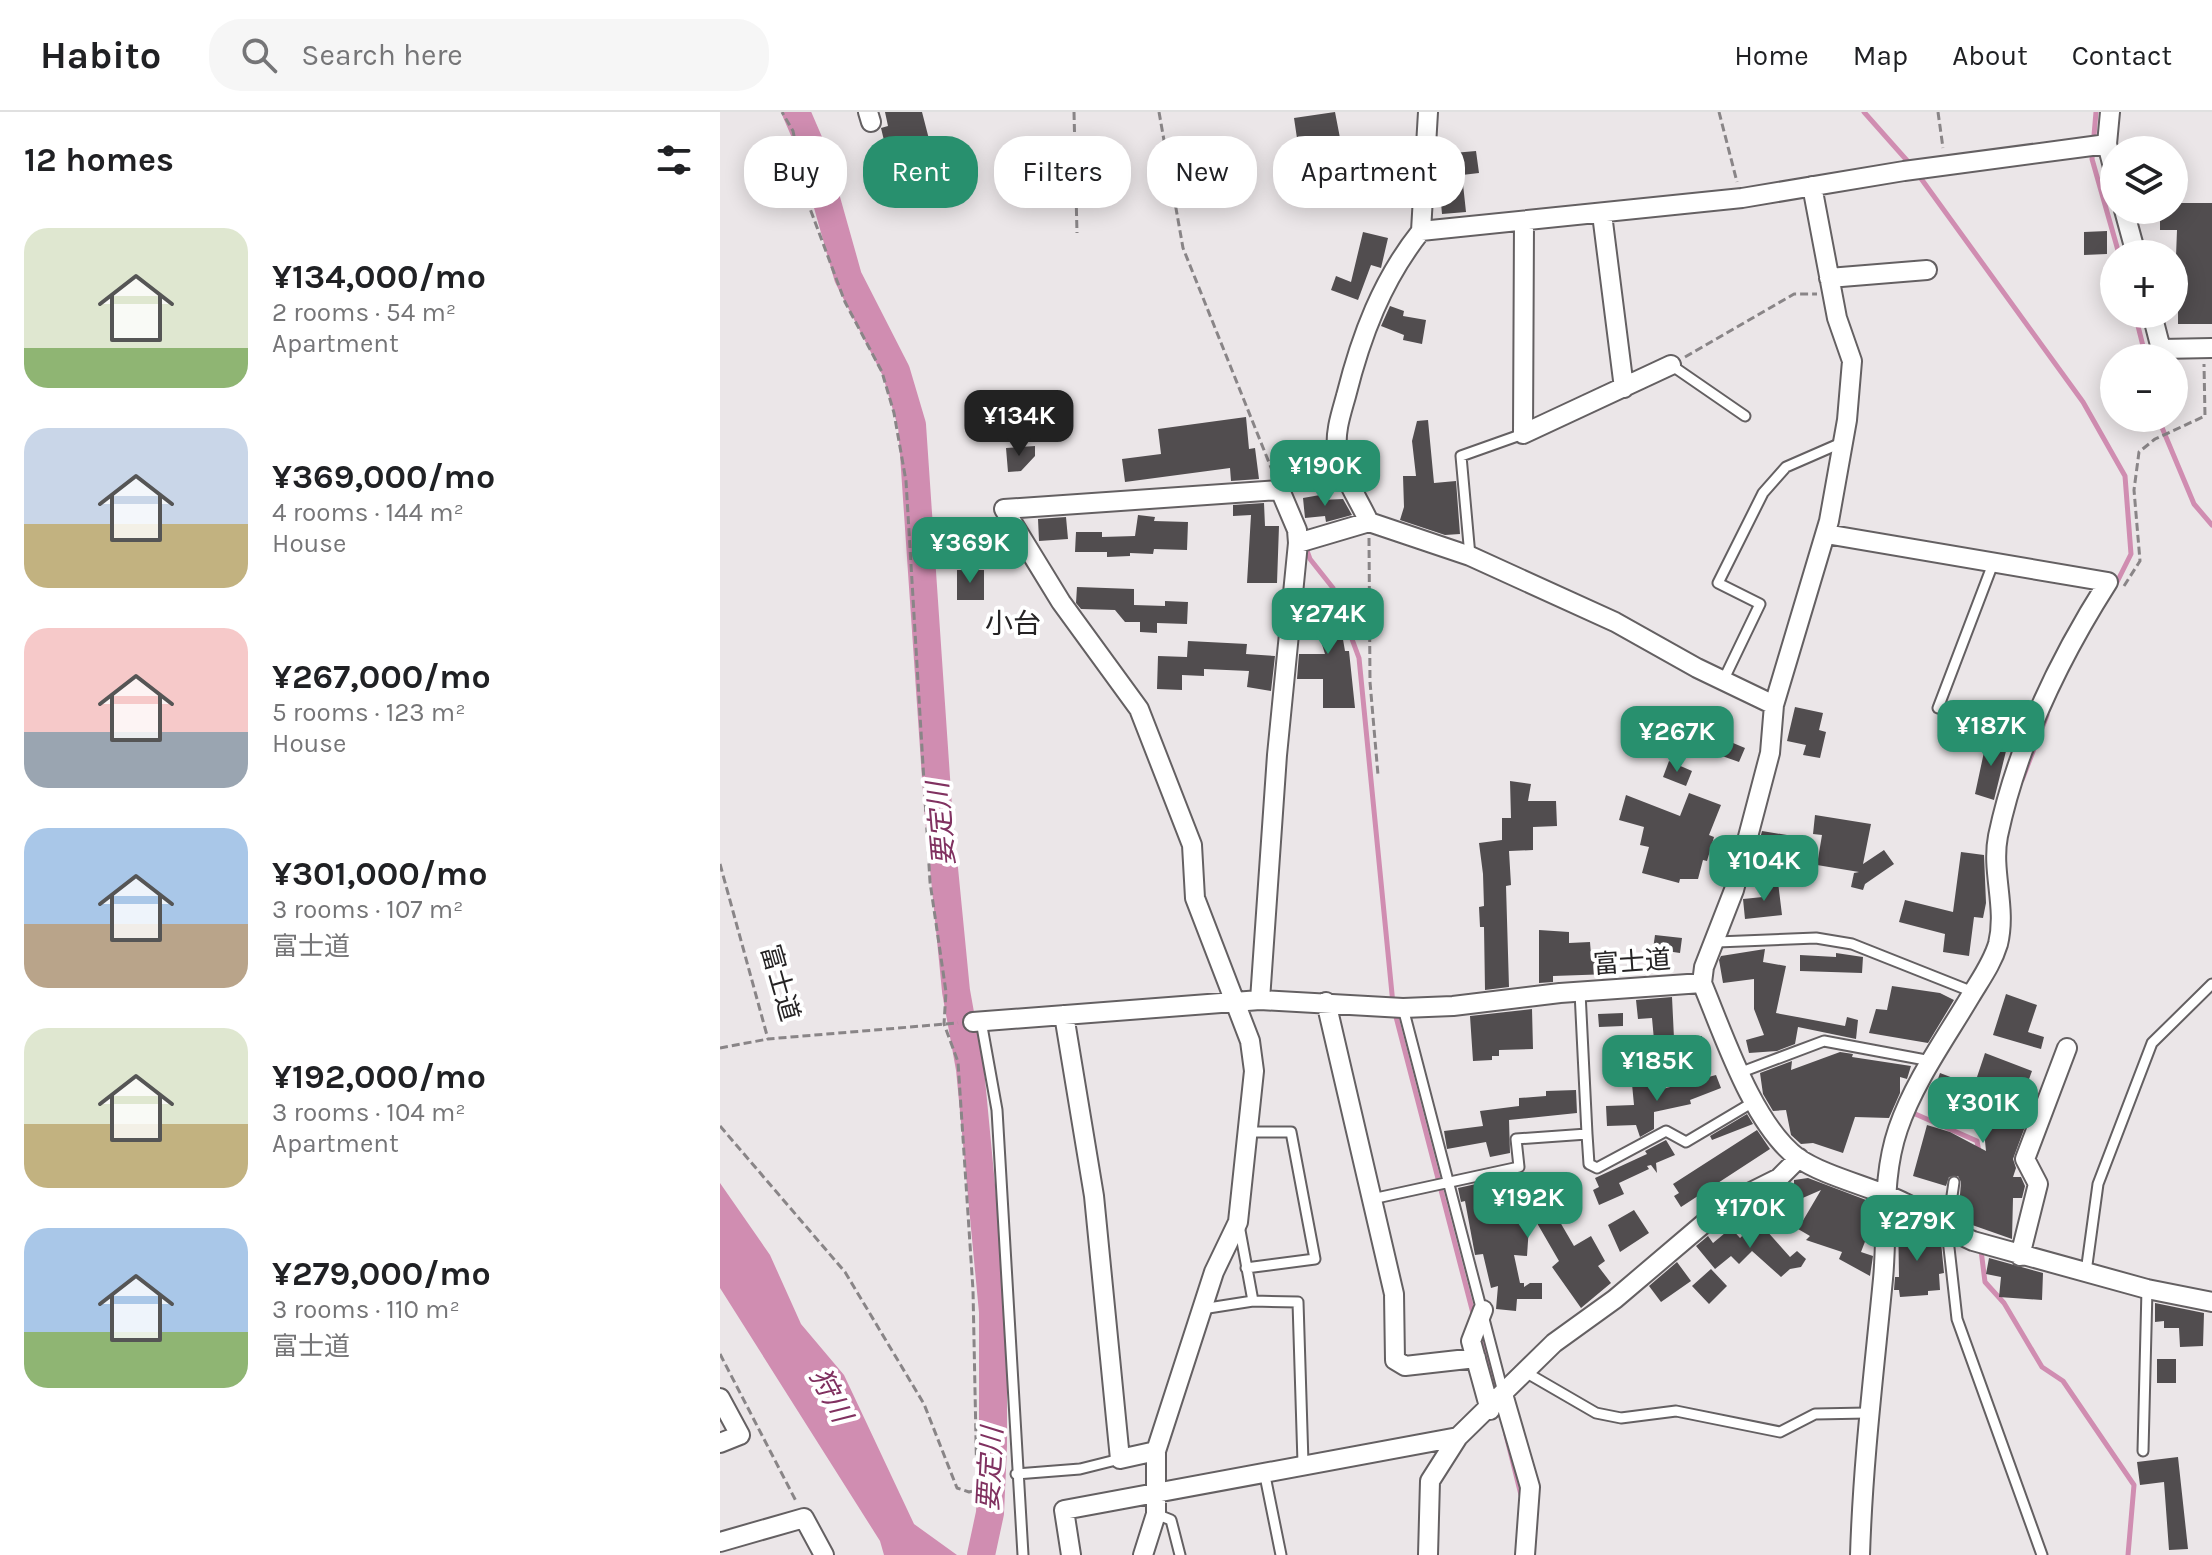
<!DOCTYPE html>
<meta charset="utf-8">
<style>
body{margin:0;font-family:Karla,"Noto Sans JP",sans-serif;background:#f6f6f6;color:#202124;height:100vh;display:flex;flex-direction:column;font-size:30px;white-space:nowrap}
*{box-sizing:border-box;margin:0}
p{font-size:26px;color:#757577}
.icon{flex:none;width:44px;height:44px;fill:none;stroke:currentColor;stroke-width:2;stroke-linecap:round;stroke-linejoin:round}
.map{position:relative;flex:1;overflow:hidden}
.side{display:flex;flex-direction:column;background:#fff;width:720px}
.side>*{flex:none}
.top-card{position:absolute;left:24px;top:24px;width:760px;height:72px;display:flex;gap:16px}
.fabs{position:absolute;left:1380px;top:24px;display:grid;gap:16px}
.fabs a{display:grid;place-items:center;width:88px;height:88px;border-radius:50%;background:#fff;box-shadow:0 4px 20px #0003;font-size:40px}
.price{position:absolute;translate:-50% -68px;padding:0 18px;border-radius:16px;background:#28906e;color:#fff;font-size:26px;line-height:52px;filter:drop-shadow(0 2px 4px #0008)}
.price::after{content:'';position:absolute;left:50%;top:48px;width:24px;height:18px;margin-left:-12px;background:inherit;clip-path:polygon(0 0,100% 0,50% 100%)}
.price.on{background:#222;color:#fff}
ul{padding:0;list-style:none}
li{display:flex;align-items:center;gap:24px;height:200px;padding:0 24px}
li span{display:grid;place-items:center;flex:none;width:224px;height:160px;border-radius:24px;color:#555}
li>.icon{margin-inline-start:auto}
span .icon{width:96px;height:96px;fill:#fffc;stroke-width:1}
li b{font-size:34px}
h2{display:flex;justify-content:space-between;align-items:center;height:96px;padding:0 24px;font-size:34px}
.pill{padding:0 28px;border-radius:32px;background:#fff;box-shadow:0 4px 20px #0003;font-size:28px;line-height:72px}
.pill.on{background:#28906e;color:#fff}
header{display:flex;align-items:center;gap:48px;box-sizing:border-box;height:112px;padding:0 40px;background:#fff;border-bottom:2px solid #e0e0e0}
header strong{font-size:38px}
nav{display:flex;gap:44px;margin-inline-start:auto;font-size:28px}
.search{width:560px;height:72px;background:#f6f6f6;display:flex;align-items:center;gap:20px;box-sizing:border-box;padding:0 28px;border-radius:32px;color:#757577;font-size:30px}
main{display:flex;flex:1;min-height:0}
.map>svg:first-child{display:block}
.water{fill:#d08db1}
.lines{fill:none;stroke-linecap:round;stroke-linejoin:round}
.stream{stroke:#d08db1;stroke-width:5}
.river{stroke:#d08db1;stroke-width:28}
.building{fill:#514d4f}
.lane-casing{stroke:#646062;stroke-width:13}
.street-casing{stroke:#646062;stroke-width:22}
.path{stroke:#898587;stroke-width:3;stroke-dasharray:8 4;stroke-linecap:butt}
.lane{stroke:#fff;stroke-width:9}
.street{stroke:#fff;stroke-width:18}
.labels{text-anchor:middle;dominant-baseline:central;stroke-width:8;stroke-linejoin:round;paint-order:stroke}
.street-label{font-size:26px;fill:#252324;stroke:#fff}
.neighbourhood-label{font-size:28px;fill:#252324;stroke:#fff}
.water-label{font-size:28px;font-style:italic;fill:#803160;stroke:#fff}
</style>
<header>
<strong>Habito</strong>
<div class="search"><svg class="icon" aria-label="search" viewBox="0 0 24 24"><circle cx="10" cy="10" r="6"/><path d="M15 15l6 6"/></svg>Search here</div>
<nav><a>Home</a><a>Map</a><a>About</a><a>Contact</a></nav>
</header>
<main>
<section class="side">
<h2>12 homes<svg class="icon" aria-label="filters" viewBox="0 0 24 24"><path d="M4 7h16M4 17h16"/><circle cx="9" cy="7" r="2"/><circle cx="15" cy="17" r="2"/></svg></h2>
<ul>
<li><span style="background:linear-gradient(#dfe7d0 75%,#8fb573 0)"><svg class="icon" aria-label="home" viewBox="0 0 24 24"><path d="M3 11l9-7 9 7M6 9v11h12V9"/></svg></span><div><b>¥134,000/mo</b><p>2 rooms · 54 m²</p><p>Apartment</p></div></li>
<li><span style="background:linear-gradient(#c9d6e8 60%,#c2b280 0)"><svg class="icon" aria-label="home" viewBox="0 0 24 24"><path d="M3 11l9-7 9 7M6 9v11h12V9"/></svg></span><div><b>¥369,000/mo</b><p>4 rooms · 144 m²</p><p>House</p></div></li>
<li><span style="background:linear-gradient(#f6c9c9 65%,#9aa5b1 0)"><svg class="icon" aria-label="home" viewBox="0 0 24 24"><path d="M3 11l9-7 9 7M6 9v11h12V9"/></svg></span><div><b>¥267,000/mo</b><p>5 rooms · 123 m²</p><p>House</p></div></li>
<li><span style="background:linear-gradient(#a9c7e8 60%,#b9a48a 0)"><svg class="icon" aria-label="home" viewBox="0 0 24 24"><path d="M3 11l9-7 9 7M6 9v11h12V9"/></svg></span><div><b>¥301,000/mo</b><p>3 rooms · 107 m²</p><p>富士道</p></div></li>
<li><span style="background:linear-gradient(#dfe7d0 60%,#c2b280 0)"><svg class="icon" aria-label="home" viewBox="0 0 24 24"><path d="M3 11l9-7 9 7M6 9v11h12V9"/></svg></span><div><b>¥192,000/mo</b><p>3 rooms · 104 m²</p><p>Apartment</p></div></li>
<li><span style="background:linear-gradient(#a9c7e8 65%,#8fb573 0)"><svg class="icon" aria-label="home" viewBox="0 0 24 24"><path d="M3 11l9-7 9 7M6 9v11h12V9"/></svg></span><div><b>¥279,000/mo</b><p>3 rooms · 110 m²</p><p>富士道</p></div></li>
</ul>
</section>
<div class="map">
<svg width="1492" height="1443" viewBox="0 0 1492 1443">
<rect width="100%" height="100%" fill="#ebe6e8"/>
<path class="water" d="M0 1071 50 1143 81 1212 124 1263 194 1412 237 1443H164L160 1429 0 1176Z
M273 1334V1443H255Z"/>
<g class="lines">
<path class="stream" d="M1144 0 1191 53
M1376 0 1372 47 1399 142
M1197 61 1363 290 1405 364 1411 442 1395 474
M1415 202 1426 246
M1438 306 1474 392 1492 413
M559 356 565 374
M585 433 590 447 613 476 639 546 673 892
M1302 668 1327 603
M675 901 754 1205
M1195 995 1193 1001 1257 1029 1259 1040
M1261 1138 1265 1170 1284 1191 1322 1255 1343 1269 1414 1373 1408 1443
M759 1223 775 1282
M786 1323 801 1383"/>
<path class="river" d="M76 0 92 37 128 165 176 259 192 313 218 695 236 879 250 957 273 1200V1334L270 1401 261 1443"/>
</g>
<path class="building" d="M165 0H202L210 31 167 41 161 16 168 14Z
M615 0 620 26 578 33 574 6Z
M633 39 647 42 641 74 626 71Z
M756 39 759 61 742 63 746 100 722 102 720 80 726 79 722 42Z
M1454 91H1492V212H1458V198H1454L1457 118H1440V98H1454Z
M1387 119V142L1364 143V120Z
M643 120 668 126 661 156 651 153 638 188 611 178 616 164 631 170Z
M670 194 684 199 683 204 706 208 702 232 683 228 684 223 661 214Z
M526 305 529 337 535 336 539 367 511 369 510 356 405 370 402 347 441 342 438 317Z
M708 308 714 371 736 369 740 422 725 423 680 408 684 395 683 364H696L692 329 697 309Z
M315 334V344L301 359 288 360 286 336Z
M600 383 601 388 623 387 632 403 606 410 605 404 585 406 583 386Z
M544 391 545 414H559L557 471H527L531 403 513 404V393Z
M418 403 435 405 434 409 468 410 467 438 434 437 433 442 410 441V444L387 445V440H355L356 420H382V425L415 424Z
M346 405 348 427 319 429 318 407Z
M237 458H264V488H237Z
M357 475 414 477V493L445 494V489L468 490 467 512 437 511V521L420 520V510H405L395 498 361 497 356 491Z
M586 477 608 483 618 516H621L625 539H629L635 596H603V567H577L579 542H605L592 501 583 500Z
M468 529 527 532 526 542 555 544 551 579 527 575 529 559 484 557V564L462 563V578L437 577 438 544 467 545Z
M1075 595 1103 601 1099 618 1106 620 1100 646 1083 643 1086 633 1067 629Z
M943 597 960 607 955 614 992 627 994 623 1025 636 1019 650 960 629 932 612Z
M1267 626 1288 631 1274 688 1255 682Z
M949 649 972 659 966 674 943 665Z
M790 669 811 672 808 689H836L837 714 813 715V738L789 739 791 773 786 774 789 875 765 878 764 815H760L759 795 764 794 763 762 759 731 782 728V706H791Z
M969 681 1001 693 989 723 994 725 987 749 983 748 978 767H960L959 771 922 761 929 735 920 733 924 715 899 708 906 683 960 704Z
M1095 703 1151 712 1143 752 1164 738 1174 752 1145 772 1143 778 1131 775 1134 761 1139 760 1097 753 1102 723 1093 722Z
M1042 719 1073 724 1068 748 1036 742Z
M1241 740 1264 743 1266 791 1263 806 1254 805 1249 844 1223 840 1225 822 1179 810 1185 788 1233 800Z
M1058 770 1062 803 1025 807 1023 787 1043 785 1042 772Z
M819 818 849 820V831L870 830 871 843 890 842 891 862 833 864V870L819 871Z
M935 823 962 826 960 841 933 837Z
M1045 837 1043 850 1066 854 1056 901 1125 914 1127 905 1138 908 1136 927 1078 915 1075 932 1057 939 1029 941 1026 928 1044 923 1034 897V867L1003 871 999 848 1001 844Z
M1116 841 1143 845 1142 861 1080 859V843L1116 845Z
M1172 874 1220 881 1234 888 1208 931 1149 921 1156 897 1167 898Z
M1286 882 1317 893 1308 920 1324 925 1321 937 1273 923Z
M952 885 954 926 982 924 984 945 936 950 932 906 918 907 916 888Z
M812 897 813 937 779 938V944H772V948L753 949 750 904Z
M903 901V914L879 915 878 902Z
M1120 940 1133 942 1132 945 1191 954 1187 967 1180 965V981L1169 1006 1135 1005 1123 1041 1093 1031 1081 1032 1071 1023 1066 998 1053 999 1043 982 1040 961 1072 949 1071 958Z
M1265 941 1312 959 1304 981 1316 985 1293 1047 1296 1056 1293 1065H1301L1305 1074 1302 1086H1293L1292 1127 1238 1108 1241 1070 1238 1064 1229 1065 1226 1074 1193 1064 1207 1013 1230 1020 1266 1039 1262 999 1252 996 1253 992 1214 978 1220 961 1254 974Z
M996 963 1001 976 970 988 971 992 934 1000V1017L920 1025 916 1013 887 1014 886 994 914 993 912 972 934 970 935 979Z
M856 978 857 1001 789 1008 790 1041 770 1045 766 1030 727 1037 724 1019 763 1014 760 999 799 994V986L826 984V979Z
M1027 1002 1033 1012 992 1028 990 1024Z
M1037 1018 1050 1037 961 1095 954 1084 959 1081 953 1072Z
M946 1028 955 1043 936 1051 937 1061 931 1053 927 1054 929 1057 899 1071 904 1082 879 1093 873 1078 879 1075 875 1066 927 1042 925 1039Z
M792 1064H808L810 1097 845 1078 858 1100 840 1110 854 1134 871 1124 885 1149 878 1154 891 1171 861 1196 832 1155 839 1149 810 1099 807 1144 794 1143 800 1171H804V1175L810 1171H822V1187H797L796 1199 776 1197 778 1174 771 1176 763 1142 755 1143 745 1089 741 1090 738 1076Z
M1088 1066 1154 1091 1153 1109 1141 1140 1153 1144 1150 1164 1119 1147 1122 1140 1086 1128 1090 1124 1078 1117 1101 1078 1041 1104 1035 1091 1071 1071 1074 1077V1068Z
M914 1098 929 1121 900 1140 888 1113Z
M1178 1103 1194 1109 1195 1131 1221 1130 1224 1161 1219 1162 1220 1178 1208 1179V1183L1180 1185 1179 1178H1174L1175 1165H1179Z
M1038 1109 1070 1145 1077 1139 1086 1147 1081 1155 1070 1157 1061 1165 1032 1139 1019 1152 1011 1144 995 1157 976 1134 988 1124 993 1131 1011 1116 1020 1126Z
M1269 1146 1323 1161 1322 1188 1279 1185 1281 1165 1266 1162Z
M957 1150 971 1169 941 1190 929 1174Z
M991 1157 1007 1174 989 1192 972 1174Z
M1435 1191 1484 1201 1483 1234 1460 1235 1459 1216H1444V1209L1435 1210Z
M1437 1247H1456V1271H1437Z
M1458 1345 1468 1437 1449 1438 1444 1370 1420 1373 1417 1350Z"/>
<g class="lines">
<g class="lane-casing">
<path id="lane" d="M951 253 1025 304
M750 444 741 344 803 322
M1274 449 1218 596 1310 620
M1003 569 1040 492 998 471 1043 381 1066 355 1121 331
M997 830 1096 826 1132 832 1253 880
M683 896 783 1280
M261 909 277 998 303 1443
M1019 961 1104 929 1211 949
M867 1022 869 1052 877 1056 946 1019 966 1030 1035 989
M1234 1070 1227 1118 1237 1207 1322 1443
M652 1087 799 1055 796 1027 867 1022 860 880
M519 1113 533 1189
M526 1156 595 1147 571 1020H529
M1366 1160 1378 1072 1432 931 1492 872
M482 1197 533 1189 578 1190 583 1351
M807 1261 876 1301 901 1306 956 1299 1060 1320 1095 1302 1147 1301
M1423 1339 1427 1177
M544 1359 561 1443
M296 1362 360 1357 400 1347
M436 1402 451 1408 460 1443"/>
</g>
<g class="street-casing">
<path id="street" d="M148 0 151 10
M708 0 701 119 1022 86 1184 59 1387 32 1390 0
M1387 32 1394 59
M1404 98 1416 142
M882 102 904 276
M804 111 803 322 951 253
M701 119C662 168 641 224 626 284 621 302 615 319 617 338 621 362 639 388 649 410L750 444 895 510 977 556 1054 593
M1109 166 1207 158
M1432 202 1441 237 1492 236
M1106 422 1388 470C1339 547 1297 634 1278 724 1271 760 1287 795 1278 832 1272 852 1260 868 1250 885 1225 927 1194 970 1178 1017 1161 1067 1168 1115 1163 1167 1154 1260 1143 1348 1140 1443
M578 431 649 410
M982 871 984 855 1014 778 1050 641 1054 593 1109 409 1127 308 1132 249 1117 206 1092 74
M606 890 674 1182 675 1248 685 1254 756 1246
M344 903 374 1084 400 1347 436 1339
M253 910 540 888 683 896 733 894 840 881 982 871C1003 921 1033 1013 1078 1046 1106 1065 1153 1075 1185 1091 1209 1102 1229 1119 1253 1129L1427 1177 1492 1190
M1300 1144 1318 1072 1305 1047 1347 936
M763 1198 751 1229 770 1298
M783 1282 810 1375 805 1443
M0 1286 20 1323 0 1331
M0 1430 84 1406 104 1443
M351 1443 344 1398 738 1325
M423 1443 436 1402V1339L494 1160 518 1110 534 959 530 929 475 786 472 733 419 597 341 490 284 397 560 378 577 418 578 431 557 643 540 888
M708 1443 710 1369 738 1325 834 1231 895 1187 988 1108 1013 1089 1059 1066 1079 1046"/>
</g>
<path class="path" d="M354 0 357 121
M439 0 463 136 554 363
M999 0 1017 70
M1218 0 1223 36
M965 245 1074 182H1097
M649 426 650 570 658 663
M1404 474 1420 449 1414 378 1419 340 1435 327 1485 304 1484 252
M0 752 48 927 238 911
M0 936 48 927
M0 1014 125 1160 204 1292 237 1376 249 1380 257 1378 253 1178 238 950 224 912 226 880 210 770 186 369 174 301 162 260 125 190 86 86 73 19 62 0
M0 1242 77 1391"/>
<use href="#lane" class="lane"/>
<use href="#street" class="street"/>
</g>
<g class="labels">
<g class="street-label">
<text transform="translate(912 850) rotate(-4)">富士道</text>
<text transform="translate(60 871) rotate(74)">富士道</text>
</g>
<g class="neighbourhood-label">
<text x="293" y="511">小台</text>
</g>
<g class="water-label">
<text transform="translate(221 712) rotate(-95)">要定川</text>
<text transform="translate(111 1283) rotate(62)">狩川</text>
<text transform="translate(270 1357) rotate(-87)">要定川</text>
</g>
</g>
</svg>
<div class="fabs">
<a><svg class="icon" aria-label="layers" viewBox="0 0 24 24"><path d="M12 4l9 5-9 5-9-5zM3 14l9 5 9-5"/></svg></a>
<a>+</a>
<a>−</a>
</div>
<b class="price on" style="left:299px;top:346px">¥134K</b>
<b class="price" style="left:605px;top:396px">¥190K</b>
<b class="price" style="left:250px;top:473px">¥369K</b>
<b class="price" style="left:608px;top:544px">¥274K</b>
<b class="price" style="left:1271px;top:656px">¥187K</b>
<b class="price" style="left:957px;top:662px">¥267K</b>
<b class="price" style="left:1044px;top:791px">¥104K</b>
<b class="price" style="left:937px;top:991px">¥185K</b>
<b class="price" style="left:1263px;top:1033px">¥301K</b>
<b class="price" style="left:808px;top:1128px">¥192K</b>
<b class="price" style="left:1030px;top:1138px">¥170K</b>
<b class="price" style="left:1197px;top:1151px">¥279K</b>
<div class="top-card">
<a class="pill">Buy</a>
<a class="pill on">Rent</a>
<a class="pill">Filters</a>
<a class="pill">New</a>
<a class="pill">Apartment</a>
</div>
</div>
</main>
